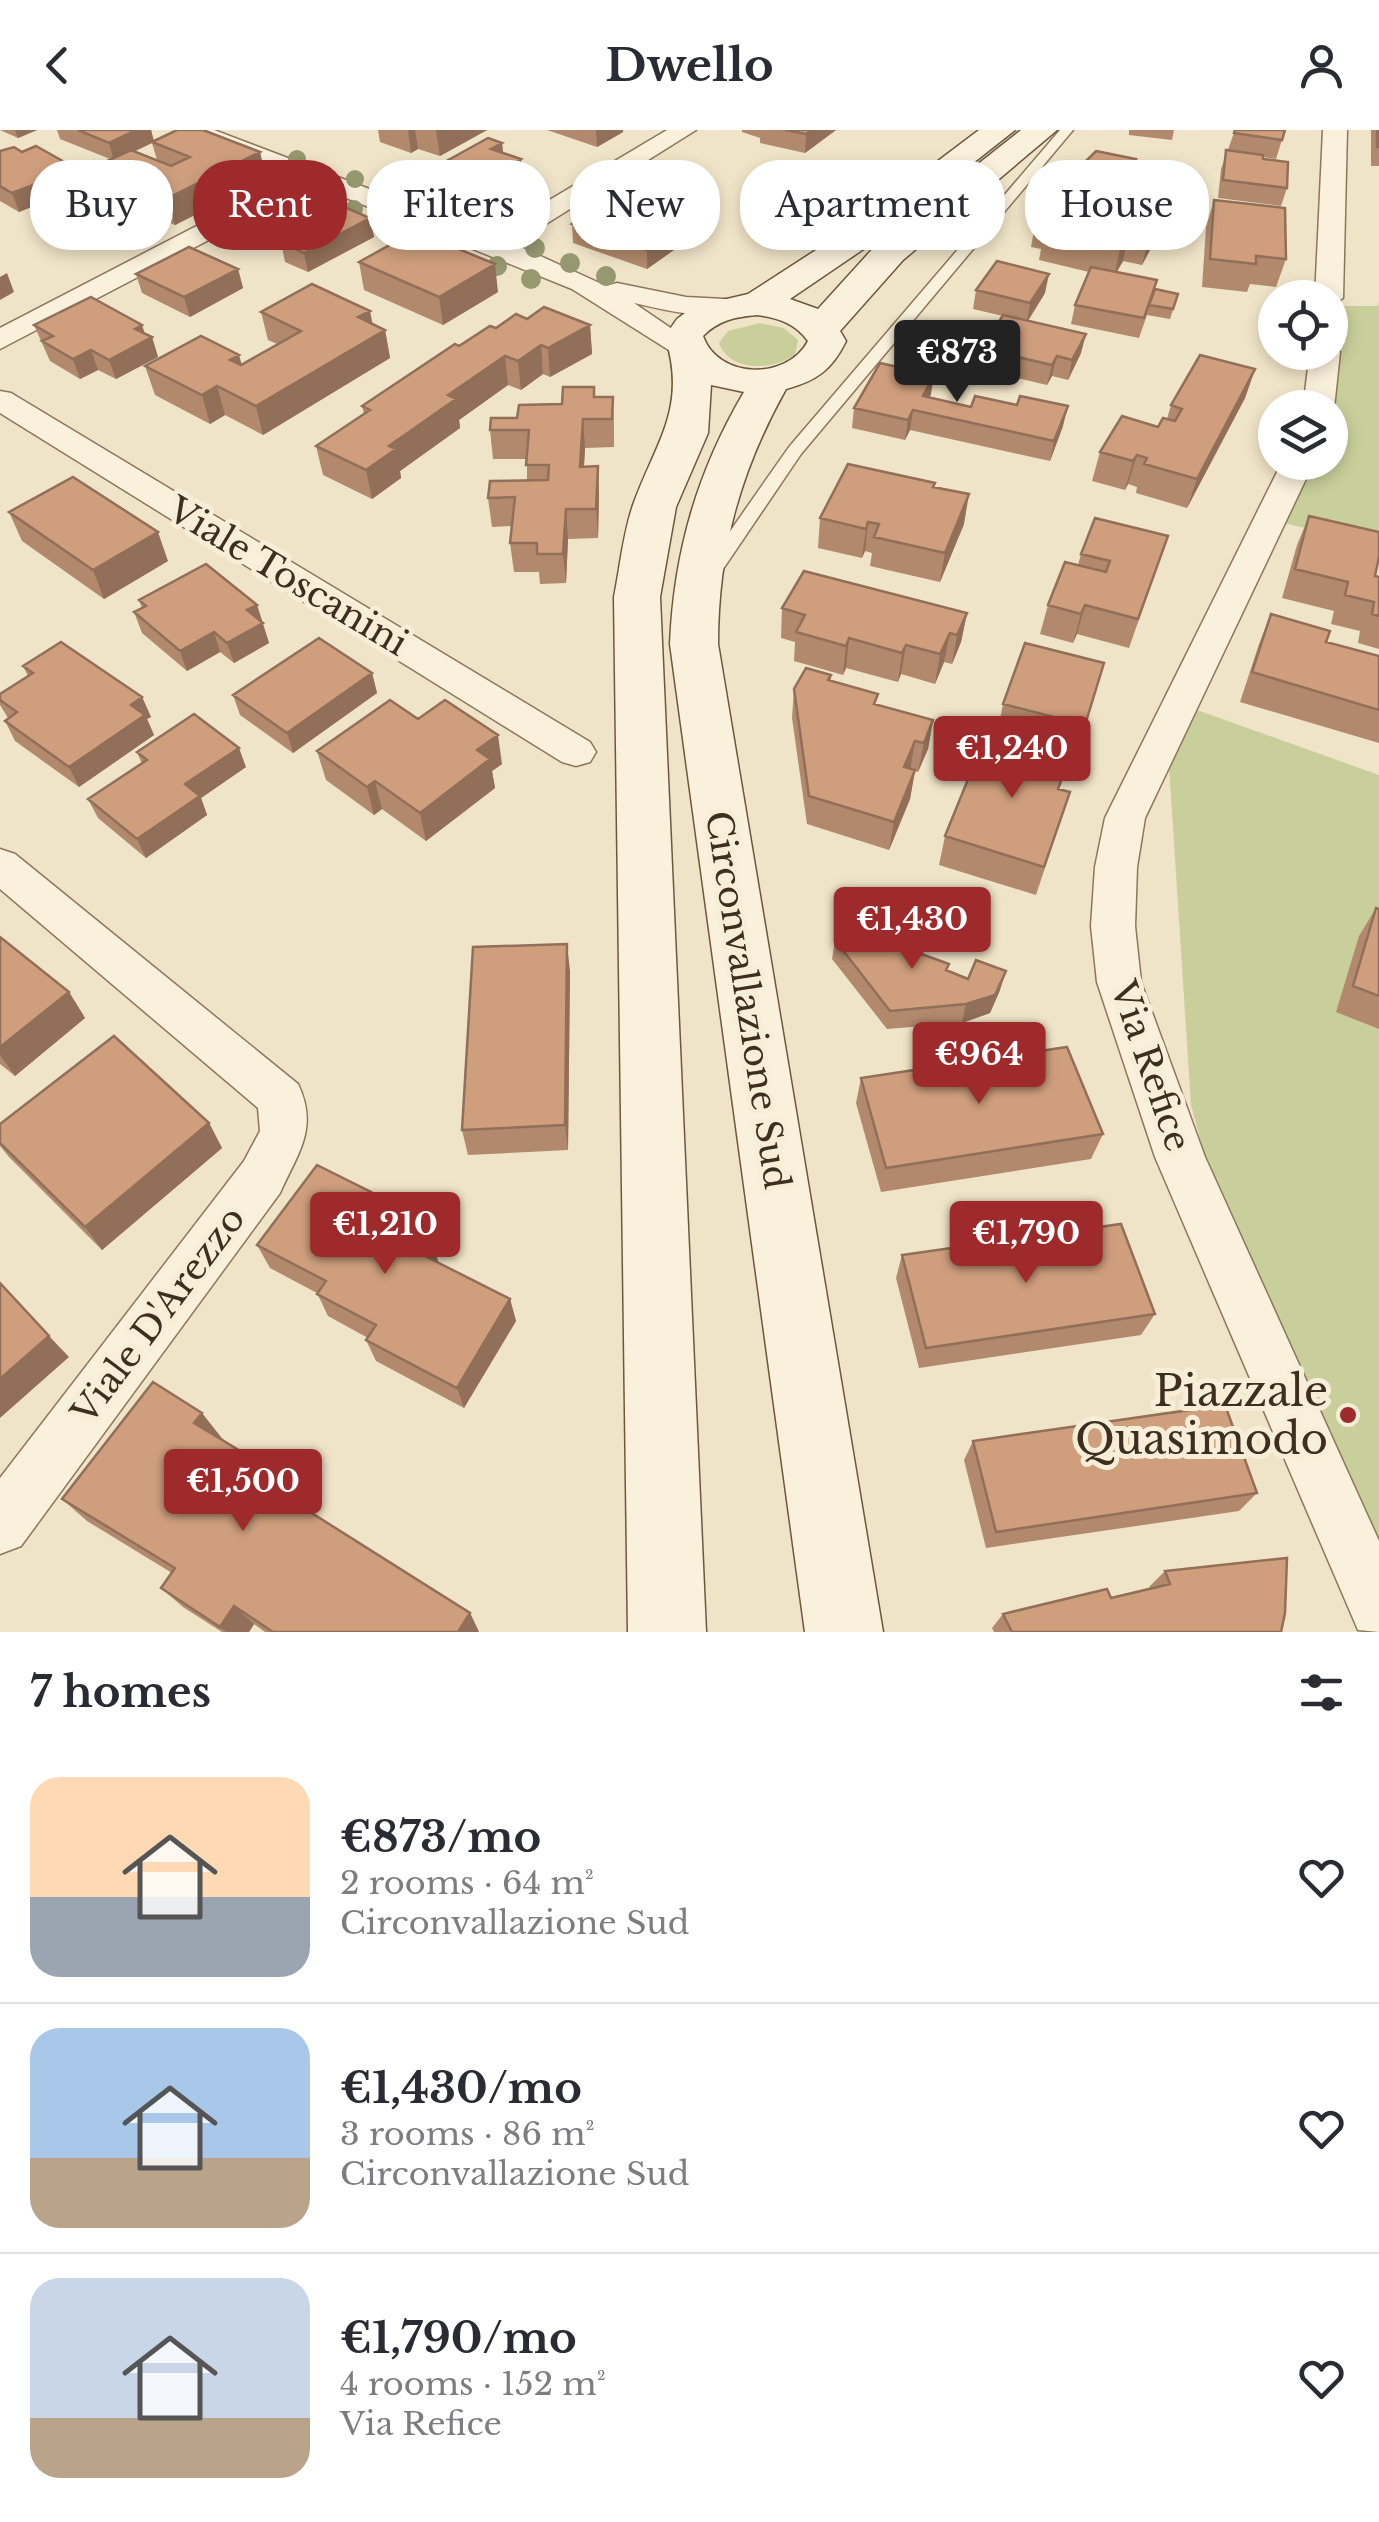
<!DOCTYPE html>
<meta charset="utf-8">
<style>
body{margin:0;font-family:"Libre Baskerville",serif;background:#f7f7f7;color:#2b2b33;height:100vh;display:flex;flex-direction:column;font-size:38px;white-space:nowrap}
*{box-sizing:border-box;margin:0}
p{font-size:32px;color:#7c7c81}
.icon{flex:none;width:55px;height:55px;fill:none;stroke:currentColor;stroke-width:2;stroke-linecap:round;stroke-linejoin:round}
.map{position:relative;height:1502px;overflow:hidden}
.side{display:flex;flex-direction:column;background:#fff;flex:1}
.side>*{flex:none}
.hud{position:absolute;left:30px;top:30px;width:1320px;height:90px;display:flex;gap:20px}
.fabs{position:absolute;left:1258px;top:150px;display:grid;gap:20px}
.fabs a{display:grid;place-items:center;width:90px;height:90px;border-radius:50%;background:#fff;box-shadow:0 5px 15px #0003;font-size:50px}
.price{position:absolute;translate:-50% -85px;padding:0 22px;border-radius:10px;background:#9e2a2b;color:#fff;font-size:32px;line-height:65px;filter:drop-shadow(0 2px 5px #0008)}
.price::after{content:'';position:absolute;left:50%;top:60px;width:30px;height:22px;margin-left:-15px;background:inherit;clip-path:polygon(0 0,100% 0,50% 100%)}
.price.active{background:#222;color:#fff}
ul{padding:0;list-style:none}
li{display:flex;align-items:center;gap:30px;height:250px;padding:0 30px}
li+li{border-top:2px solid #e1e1e2}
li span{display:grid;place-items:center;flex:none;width:280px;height:200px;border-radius:30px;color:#555}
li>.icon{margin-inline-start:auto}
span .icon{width:120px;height:120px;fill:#fffc;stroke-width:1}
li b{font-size:42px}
h2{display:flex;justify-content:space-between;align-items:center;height:120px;padding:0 30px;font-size:42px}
.chip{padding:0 35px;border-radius:40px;background:#fff;box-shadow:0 5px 15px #0003;font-size:35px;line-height:90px}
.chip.active{background:#9e2a2b;color:#fff}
header{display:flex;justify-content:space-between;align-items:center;height:130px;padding:0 30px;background:#fff;font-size:45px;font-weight:700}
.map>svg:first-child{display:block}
.green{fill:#c9cf9b}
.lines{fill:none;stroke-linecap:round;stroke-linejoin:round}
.lane-casing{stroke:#8d765c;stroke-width:3}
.street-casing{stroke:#8d765c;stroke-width:3}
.secondary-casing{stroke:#6f573f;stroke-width:3}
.lane{fill:#faf1dc;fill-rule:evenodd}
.street{fill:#faf1dc;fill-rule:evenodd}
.secondary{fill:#faf1dc;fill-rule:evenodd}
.tree{fill:#96986f}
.wall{fill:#b2896c;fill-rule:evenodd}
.shaded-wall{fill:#916f58}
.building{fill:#cf9f7d;stroke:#916f58;stroke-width:2.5}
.poi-dot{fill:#9e2a2b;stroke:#f7eed8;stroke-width:4}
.labels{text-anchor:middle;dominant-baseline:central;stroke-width:10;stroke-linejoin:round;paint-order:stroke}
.street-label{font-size:35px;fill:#3d2e20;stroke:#f7eed8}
.near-poi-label{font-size:42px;fill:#3d2e20;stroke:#f7eed8;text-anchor:end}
</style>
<header><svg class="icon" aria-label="back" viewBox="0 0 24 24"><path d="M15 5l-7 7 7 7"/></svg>Dwello<svg class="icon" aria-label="person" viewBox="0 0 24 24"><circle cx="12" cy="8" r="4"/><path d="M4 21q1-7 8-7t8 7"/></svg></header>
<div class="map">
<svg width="1379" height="1502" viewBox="0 0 1379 1502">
<rect width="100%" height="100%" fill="#f0e4c8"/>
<path class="green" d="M1379 171V416L1284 393 1311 333 1330 332V277L1342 176H1378Z
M760 193 784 198 798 210 795 225C773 240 730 243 719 213L728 201Z
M1197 580 1379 645V1502H1368L1239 1152 1191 975 1169 636Z"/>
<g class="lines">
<g class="lane-casing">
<path id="lane" d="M1060 0H1073L801 324 717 448H703V440L789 317Z"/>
</g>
<g class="street-casing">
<path id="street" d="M180 0H214L491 105 667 0H696L514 114 606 156 617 153 686 167 744 170 748 176 744 182C708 191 670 181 634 173L700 218 695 224H675L572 159 314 55 0 219V198L291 47 183 5Z
M1323 0H1347L1343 168 1330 176V168H1315Z
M1330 214 1340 222 1334 278 1330 283V278H1303L1310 222H1330Z
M0 261 11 263 590 612 596 622 590 632 576 636 562 632 0 283Z
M1282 332H1314L1145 688 1137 737 1135 796 1141 852 1205 1027 1379 1411V1502L1358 1500 1155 1027 1097 852 1091 796 1095 737 1105 688Z
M0 719 15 724 298 954C319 998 298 1023 280 1063L21 1416 0 1424V1348L244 1031 260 1001 258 978 0 759Z"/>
</g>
<g class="secondary-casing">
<path id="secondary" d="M979 0H1015L868 116 790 169 818 179 877 114 1021 0H1057L903 130 840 201 846 211C832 240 816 251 786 259 740 341 718 421 718 514L883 1502H805L670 514C674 422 697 342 744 262L711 255 708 303 676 377 660 467 706 1502H628L614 467C620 437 623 404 633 375 656 311 688 278 665 206L677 189 693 177 748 164 844 102ZM757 185C778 188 795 193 808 211 787 251 718 249 703 206 719 190 735 187 757 185Z"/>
</g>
<use href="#lane" class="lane"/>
<use href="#street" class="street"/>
<use href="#secondary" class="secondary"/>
</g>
<g class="tree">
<circle cx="297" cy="29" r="9"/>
<circle cx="267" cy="39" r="9"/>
<circle cx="355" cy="49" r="9"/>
<circle cx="321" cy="64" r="9"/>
<circle cx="354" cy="79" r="9"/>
<circle cx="441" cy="83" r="9"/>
<circle cx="390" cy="94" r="10"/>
<circle cx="448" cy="114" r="10"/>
<circle cx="535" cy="118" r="10"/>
<circle cx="570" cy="133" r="10"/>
<circle cx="497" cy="136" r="10"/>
<circle cx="606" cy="146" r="10"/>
<circle cx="531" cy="149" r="10"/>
</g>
<path class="wall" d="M0 0H37L18 8Z
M57 0H151L154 11 260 22 266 49 175 95 102 64 94 37 110 29 60 9ZM152 13 157 30 135 21Z
M378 0H487L440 26 418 19 411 23 380 12Z
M547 0H623V2L597 17Z
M742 0H836L805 23 760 13V8L742 2Z
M1129 0H1174L1172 10 1129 5Z
M1235 0H1285L1276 29 1263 27V29L1287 58 1281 76 1218 68 1221 39Z
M1371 0H1379V36H1371Z
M502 13 503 23 523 48 464 83 433 71 432 65 426 63 423 44Z
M0 21 22 22 68 34 74 53 71 54 73 60 19 82 0 71Z
M1136 29 1133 39 1156 64 1164 94 1142 135 1123 131 1116 142 1155 159 1178 164 1170 189 1147 185 1139 208 1071 194 1075 175 1089 142 1039 130 1041 119 1031 117 1036 89 1053 72 1056 57 1076 41Z
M1214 70 1286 129 1276 157 1250 154 1247 162 1202 157 1206 97Z
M275 77 370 88 374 107 308 142 285 132 281 112 295 105 279 96Z
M657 78V88L681 115 647 139 573 113 572 94Z
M359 132 498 162 443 195 364 160Z
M238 139 243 158 190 187 142 163 136 144Z
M976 160 1045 163 1028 191 1081 223 1068 250 1052 246 1047 255 979 239 983 219 1003 186 973 179Z
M261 182 373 194 385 200 390 228 263 305 225 285 210 294 155 265 145 236 241 235 277 214 268 210Z
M527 189 590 195 592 224 550 247 543 244 521 260 508 255 459 290 460 298 400 341 401 348 372 369 323 345 316 316 364 284 362 276 459 216 496 198Z
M34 195 146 204 152 207 158 227 116 249 98 240 80 249 50 231Z
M1255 239 1245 268 1187 378 1136 363 1137 357 1128 354 1125 360 1092 351 1100 322 1158 297 1167 289 1171 275Z
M931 264 929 268 1063 296 1050 331 910 300 905 310 852 298 854 278Z
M595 267H613L614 296V317L585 318 584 337 598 336 599 366 598 408 568 409 566 453 540 454 539 442H514L510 413 512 396 492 397 488 368 527 351V329H493L490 300 517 288 562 274Z
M935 353V357L964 394 940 452 870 436 872 423 865 421 862 428 818 418 820 388Z
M9 382 168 431 104 469 22 411Z
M1309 386 1375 446 1379 447V519L1358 513 1360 501 1331 494 1334 481 1282 468 1297 415Z
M1168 406 1129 518 1077 504 1073 513 1040 504 1048 475 1078 435 1081 424Z
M139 470 257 475 269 513 234 533 220 522 187 541 142 503 134 482 142 478Z
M782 478 967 483 961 512 952 534 944 532 935 554 901 544 898 552 846 538 843 545 794 531 795 512 781 508Z
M1271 484 1326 512 1379 526V613L1240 572 1259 514Z
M1104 533 1079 615 999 594 1003 574Z
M23 536 142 567 151 587 147 589 154 605 79 657 15 611 5 591 8 588 0 575V564L28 546Z
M372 543 377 563 293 623 240 585 233 565Z
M831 545V551L876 574 933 590 928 619 918 642 915 641 910 669 889 720 807 694 792 588 794 559Z
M418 589 502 634 492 641 495 658 426 711 382 679 374 685 326 650 317 621Z
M137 622 246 637 201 668 207 685 146 728 98 688 88 669 142 634Z
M1070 662 1036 765 939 735 945 706Z
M1376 778 1379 779V899L1336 882 1359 806Z
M0 807 69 862 85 888 15 946 0 934Z
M835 810H883L949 834 947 841 1000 860 990 883 962 893 887 899 832 829Z
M570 841 568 1020 468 1025 462 1000Z
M861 948 1103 1004 1091 1029 881 1062 856 973Z
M209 993 222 1018 102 1120 9 1027 0 1016V994Z
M380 1086 379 1087 432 1114 439 1133 510 1169 516 1191 464 1278 376 1231 366 1210 368 1208 328 1186 317 1163 270 1138 257 1115Z
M902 1125 1155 1184 1141 1205 919 1238 896 1148Z
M221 1307 268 1350 265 1354 470 1483 479 1502H265L254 1494 249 1502H222L183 1477 161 1458 172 1443 87 1391 62 1369Z
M973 1311 1257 1363 1239 1381 986 1418 964 1330Z
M1165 1441 1281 1502H994L992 1498 1003 1484 1111 1468 1150 1459 1149 1457Z"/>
<path class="shaded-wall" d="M15 0H37L18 8Z
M136 0H151L154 12 114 31 109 13Z
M408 0H415L418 19 411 23Z
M436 0H487L440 26Z
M596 0H623V2L597 17Z
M812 0H836L805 23 806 4Z
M502 13 504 31 491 19Z
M260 22 266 49 175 95 168 68Z
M521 29 523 48 464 83 461 65Z
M68 34 74 53 71 54 73 60 19 82 12 63Z
M1161 44 1154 71 1150 63Z
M1106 61 1100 88 1097 94 1103 67Z
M1172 67 1164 94 1142 135 1149 108Z
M657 78V96L646 85Z
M370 88 374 107 308 142 304 123Z
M681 96V115L647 139V120Z
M1129 103 1123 131 1114 147 1120 119Z
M495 134 498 162 443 195 439 167Z
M238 139 243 158 190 187 184 167Z
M7 143 14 162 0 170V147Z
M1049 144 1045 163 1027 192 1030 173Z
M370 181 375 206 385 200 390 228 263 305 256 276 358 187Z
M142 195 147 210 152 207 158 227 116 249 109 230 135 199Z
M590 195 592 224 550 247 548 218Z
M1086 204 1081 223 1068 250 1072 230Z
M541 215 543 244 521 260 518 231Z
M91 220 98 240 80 249 73 229Z
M239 225 247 253 230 230Z
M505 226 508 255 459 290 460 298 400 341 401 348 372 369 366 340 389 316 448 265Z
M1057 226 1052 246 1047 255 1052 235Z
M1255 239 1245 268 1187 378 1197 349Z
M934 245 931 264 922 282 923 266Z
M217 256 225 285 210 294 202 265Z
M1068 276 1063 296 1050 331 1054 311Z
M913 280 910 300 905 310 908 290Z
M583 289 585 318 582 366 580 337Z
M1137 325 1128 354 1125 360 1133 331Z
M598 336 599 366 598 408 596 379Z
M969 364 964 394 940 452 945 423Z
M566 379 568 409 566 453 563 424Z
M868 392 865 421 862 428 866 399Z
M158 402 168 431 104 469 93 440Z
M257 475 269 513 234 533 227 513 247 480Z
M1085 475 1077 504 1073 513 1081 484Z
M967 483 961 512 952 534 957 505Z
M214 502 220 522 187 541 180 521Z
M950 503 944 532 935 554 940 524Z
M849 508 846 538 843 545 846 516Z
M906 515 901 544 898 552 902 523Z
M372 543 377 563 293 623 287 603Z
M142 567 151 587 147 589 154 605 79 657 69 637 131 575Z
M933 590 928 619 918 642 924 613Z
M498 605 502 634 492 641 495 658 426 711 420 683 477 620Z
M915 611 910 640 904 637Z
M239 618 246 637 201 668 207 685 146 728 137 709 185 654Z
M915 640 910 669 889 720 894 692Z
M375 651 382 679 374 685 367 657Z
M567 814 570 841 568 1020 565 995Z
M1006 841 1000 860 990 883 962 893 966 874Z
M69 862 85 888 15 946 0 925V917Z
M209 993 222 1018 102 1120 85 1097Z
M371 1062 380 1086 369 1101 360 1078Z
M432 1114 440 1137 425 1126Z
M510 1169 516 1191 464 1278 457 1258Z
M49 1206 69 1227 0 1288V1249Z
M202 1283 221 1307 214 1317 194 1293Z
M250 1327 268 1350 260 1362 242 1339Z
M234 1476 254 1494 249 1502H226L220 1497Z
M470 1483 479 1502H458Z"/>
<path class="building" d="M78 0H136L109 13Z
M177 0H203L260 22 168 68 94 37 131 20 171 36 190 27 152 12Z
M785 0H812L806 4Z
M1235 0H1285L1282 10 1234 3Z
M1377 0H1379V17H1377Z
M488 8 502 13 491 19 521 29 461 65 431 52 436 49 423 44Z
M36 16 68 34 60 37 67 42 12 63 0 56V21L14 17 22 22Z
M1226 20 1263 25V29L1288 32 1287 58 1223 50Z
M1096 21 1136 29 1130 38 1161 44 1150 63 1172 67 1149 108 1129 103 1120 119 1044 103 1051 92 1036 89 1048 71 1099 82 1097 86 1121 92 1136 67 1106 61 1103 67 1056 57 1067 39 1076 41Z
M307 61 370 88 304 123 281 112 303 101 294 96 305 91 275 77Z
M617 64 657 78 646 85 681 96 647 120 572 94Z
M1214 70 1285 78 1286 129 1256 126V134L1210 129Z
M415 101 495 134 439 167 359 132Z
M189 117 238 139 184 167 136 144Z
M997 131 1049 144 1030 173 976 160Z
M1091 137 1157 150 1144 188 1075 175Z
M312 154 370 181 358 187 385 200 256 276 217 256 202 265 145 236 201 206 239 225 230 230 241 235 301 201 261 182Z
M1155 159 1178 164 1173 179 1149 175Z
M91 167 142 195 135 199 152 207 109 230 91 220 73 229 42 211 53 206 34 195Z
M544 177 590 195 548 218 541 215 518 231 505 226 448 265 456 269 389 316 396 319 366 340 316 316 370 280 362 276 455 214 459 216 490 196 496 198 516 184 527 189Z
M1003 185 1086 204 1072 230 1057 226 1052 235 983 219Z
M1200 225 1255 239 1197 349 1144 334 1147 328 1137 325 1133 331 1100 322 1122 286 1158 297 1163 288 1175 291 1182 279 1171 275Z
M880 233 934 245 923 266 971 277 975 266 1017 275 1020 266 1068 276 1054 311 913 280 908 290 854 278Z
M563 257H594V267H613L612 289H583L580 337 598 336 596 379H566L563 424H537V413H510L515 367 488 368 490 351 548 350 549 335H526L529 300H490L491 288H517L519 275 562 274Z
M848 334 935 353 933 357 969 364 945 423 874 407 879 394 868 392 866 399 820 388Z
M73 347 158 402 93 440 9 382Z
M1309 386 1379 402V427L1375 446 1379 447V486L1372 484 1374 472 1345 465 1348 452 1295 439Z
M1095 388 1168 406 1138 489 1085 475 1081 484 1048 475 1065 432 1106 442 1110 431 1081 424Z
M206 434 257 475 247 480 263 493 227 513 214 502 180 521 134 482 146 476 139 470Z
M804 441 967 483 957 505 950 503 940 524 906 515 902 523 849 508 846 516 796 502 805 485 782 478Z
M1271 484 1330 501 1326 512 1379 526V580L1252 542Z
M319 508 372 543 287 603 233 565Z
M61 512 142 567 131 575 145 585 69 637 5 591 17 582 0 570V564L33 543 23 536Z
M1025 513 1104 533 1085 595 1003 574Z
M806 538 831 545 828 550 878 564 874 574 933 590 924 613 915 611 904 637 915 640 894 692 809 666 794 559Z
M390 570 418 589 445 570 498 605 477 620 490 629 420 683 375 651 367 657 317 621Z
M194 584 239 618 185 654 200 666 137 709 88 669 147 630 137 622Z
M986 605 1069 629 1058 659 1070 662 1044 737 945 706Z
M1376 778 1379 779V866L1353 856Z
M847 785 885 799 880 809 949 834 946 840 968 849 976 830 1006 841 995 865 966 874 890 881 835 810Z
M0 807 69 862 0 917Z
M567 814 565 995 462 1000 473 817Z
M114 906 209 993 85 1097 0 1013V994Z
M1067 917 1103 1004 886 1038 861 948Z
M317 1035 371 1062 360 1078 432 1114 425 1126 510 1169 457 1258 366 1210 376 1195 317 1164 326 1151 257 1115Z
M1121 1094 1155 1184 926 1218 902 1125Z
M0 1153 49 1206 0 1249Z
M153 1252 202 1283 194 1293 250 1327 242 1339 470 1483 458 1502H273L234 1476 220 1497 161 1458 175 1438 62 1369Z
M1225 1275 1257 1363 996 1402 973 1311Z
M1287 1428 1285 1483 1281 1502H1012L1003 1484 1107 1459 1111 1468 1170 1454 1165 1441Z"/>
<circle class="poi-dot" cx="1348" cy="1285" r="10"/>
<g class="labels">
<g class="street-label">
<text transform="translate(288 446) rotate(31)">Viale Toscanini</text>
<text transform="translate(748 870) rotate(81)">Circonvallazione Sud</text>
<text transform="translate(1151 936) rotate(71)">Via Refice</text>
<text transform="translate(158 1185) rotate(-53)">Viale D'Arezzo</text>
</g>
<g class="near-poi-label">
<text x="1328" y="1261">Piazzale<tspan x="1328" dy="48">Quasimodo</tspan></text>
</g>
</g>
</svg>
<div class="fabs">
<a><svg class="icon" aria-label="locate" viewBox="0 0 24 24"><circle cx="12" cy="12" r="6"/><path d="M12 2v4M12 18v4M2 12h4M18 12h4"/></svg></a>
<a><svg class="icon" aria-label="layers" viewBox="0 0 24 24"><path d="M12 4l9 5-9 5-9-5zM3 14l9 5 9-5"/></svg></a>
</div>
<b class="price active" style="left:957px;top:275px">€873</b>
<b class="price" style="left:1012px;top:671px">€1,240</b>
<b class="price" style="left:912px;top:842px">€1,430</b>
<b class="price" style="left:979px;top:977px">€964</b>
<b class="price" style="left:385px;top:1147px">€1,210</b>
<b class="price" style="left:1026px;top:1156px">€1,790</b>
<b class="price" style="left:243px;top:1404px">€1,500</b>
<div class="hud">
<a class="chip">Buy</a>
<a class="chip active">Rent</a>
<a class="chip">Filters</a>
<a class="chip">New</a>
<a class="chip">Apartment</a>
<a class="chip">House</a>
</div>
</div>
<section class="side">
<h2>7 homes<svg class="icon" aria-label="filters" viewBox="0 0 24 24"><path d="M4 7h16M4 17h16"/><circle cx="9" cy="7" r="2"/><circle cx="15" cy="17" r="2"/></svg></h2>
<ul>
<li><span style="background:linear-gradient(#ffd9b3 60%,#9aa5b1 0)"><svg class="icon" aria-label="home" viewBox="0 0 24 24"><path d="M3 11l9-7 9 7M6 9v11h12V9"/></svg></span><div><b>€873/mo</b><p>2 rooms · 64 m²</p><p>Circonvallazione Sud</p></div><svg class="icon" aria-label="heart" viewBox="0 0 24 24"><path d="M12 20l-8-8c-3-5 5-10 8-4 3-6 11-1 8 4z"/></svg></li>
<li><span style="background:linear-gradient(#a9c7e8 65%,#b9a48a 0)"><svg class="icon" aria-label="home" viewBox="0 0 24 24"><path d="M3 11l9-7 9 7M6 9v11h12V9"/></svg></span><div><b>€1,430/mo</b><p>3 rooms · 86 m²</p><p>Circonvallazione Sud</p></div><svg class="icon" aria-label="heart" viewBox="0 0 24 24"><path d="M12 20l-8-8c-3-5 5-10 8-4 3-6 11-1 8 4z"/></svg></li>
<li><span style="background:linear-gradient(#c9d6e8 70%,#b9a48a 0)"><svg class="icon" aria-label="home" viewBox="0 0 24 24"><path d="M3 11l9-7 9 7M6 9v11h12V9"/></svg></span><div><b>€1,790/mo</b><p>4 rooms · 152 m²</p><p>Via Refice</p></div><svg class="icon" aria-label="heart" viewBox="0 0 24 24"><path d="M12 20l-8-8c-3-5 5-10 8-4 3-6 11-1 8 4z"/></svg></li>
</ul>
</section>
